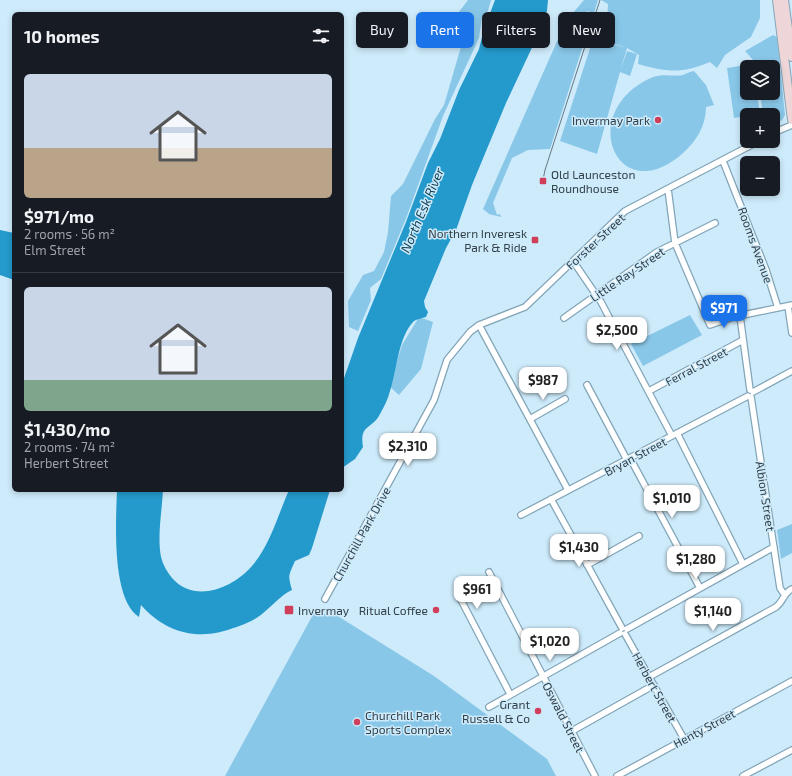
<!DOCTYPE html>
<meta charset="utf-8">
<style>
body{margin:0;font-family:"Exo 2",sans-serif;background:#242831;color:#f1f3f6;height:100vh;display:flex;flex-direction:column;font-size:15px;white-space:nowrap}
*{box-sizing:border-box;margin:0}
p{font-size:13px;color:#9ea1a6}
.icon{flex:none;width:22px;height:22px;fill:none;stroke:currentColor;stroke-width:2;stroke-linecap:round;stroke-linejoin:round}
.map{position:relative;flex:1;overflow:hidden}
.details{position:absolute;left:12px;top:12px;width:332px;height:480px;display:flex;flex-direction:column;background:#171b24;border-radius:6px;box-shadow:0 2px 6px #0003}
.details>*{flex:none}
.guide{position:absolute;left:356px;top:12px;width:376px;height:36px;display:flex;gap:8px}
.controls{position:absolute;left:740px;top:60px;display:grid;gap:8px}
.controls a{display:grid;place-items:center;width:40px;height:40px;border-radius:6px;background:#171b24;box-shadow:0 2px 6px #0003;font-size:20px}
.price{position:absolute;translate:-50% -34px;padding:0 9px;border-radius:8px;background:#fff;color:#222;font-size:13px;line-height:26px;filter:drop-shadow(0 1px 2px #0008)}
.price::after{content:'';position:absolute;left:50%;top:24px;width:12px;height:9px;margin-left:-6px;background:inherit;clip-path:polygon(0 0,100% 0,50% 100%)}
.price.active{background:#1a73e8;color:#fff}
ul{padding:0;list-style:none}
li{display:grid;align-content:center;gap:8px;height:212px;padding:0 12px}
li+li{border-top:1px solid #363941}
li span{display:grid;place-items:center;height:124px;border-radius:6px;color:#555}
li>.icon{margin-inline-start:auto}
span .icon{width:72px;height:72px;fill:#fffc;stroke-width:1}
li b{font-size:17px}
h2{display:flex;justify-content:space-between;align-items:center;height:48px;padding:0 12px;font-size:17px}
.pill{padding:0 14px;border-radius:6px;background:#171b24;box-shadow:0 2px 6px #0003;font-size:14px;line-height:36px}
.pill.active{background:#1a73e8;color:#fff}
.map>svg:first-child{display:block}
.green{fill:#89c7e8}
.water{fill:#249acc}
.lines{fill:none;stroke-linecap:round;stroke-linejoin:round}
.street-casing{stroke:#82a5b8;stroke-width:8}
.secondary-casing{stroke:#82a5b8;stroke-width:10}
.street{stroke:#fff;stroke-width:5.5}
.secondary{stroke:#eed6d8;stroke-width:8}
.tram{stroke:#647682;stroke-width:1}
.poi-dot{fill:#cf3f5a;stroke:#ceebfb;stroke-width:1.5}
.labels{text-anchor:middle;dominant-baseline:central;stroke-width:3;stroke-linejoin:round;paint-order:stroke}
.poi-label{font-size:12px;fill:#313f48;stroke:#ceebfb;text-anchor:end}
.street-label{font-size:12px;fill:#313f48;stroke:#ceebfb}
.water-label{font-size:13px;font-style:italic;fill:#114055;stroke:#ceebfb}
</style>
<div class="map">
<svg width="792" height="776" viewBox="0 0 792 776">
<rect width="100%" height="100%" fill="#ceebfb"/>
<path class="green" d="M468 0H491L488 11 482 17 479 38 443 116 407 216 381 279 370 288 371 300 358 331 349 327 348 301 363 275 374 271 384 252 388 232 391 196 403 184 435 119 444 105 465 33 462 32 452 21Z
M584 0H598L594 13 587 11 581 28 588 30 550 149 528 150 512 158 493 203 497 215 500 214 501 217 489 214 483 209 566 21Z
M601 0H760V18L751 37 725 55 717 68 710 62C682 74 666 72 638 64L639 55 627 48 606 41 608 4Z
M773 35 777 37 785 115 782 120 773 125V115H763L760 93H773V67H756L755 62 745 51Z
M593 39 627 48 620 72 627 51 637 54 630 76 620 72 597 154 560 141Z
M752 64 753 67H747V93H757L760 114 734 118 727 68Z
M694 71 706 85 714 105 706 107C706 126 696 142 682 154 616 211 575 110 653 77 663 73 674 77 683 75 686 73 690 72 694 71Z
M690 315 702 335 643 366 631 344Z
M419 317 433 322 421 369 399 395 389 386 402 345Z
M792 524V553L781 559 777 530Z
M316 609 325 614 328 610 434 676 547 759 556 776H225Z"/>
<path class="water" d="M495 0H548L547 11 536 39 506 103 472 185 456 230 446 248 424 301 425 307 428 312 426 317C422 318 417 319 414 321 398 337 397 370 390 391 388 399 384 407 380 414 373 429 359 424 363 447L355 459 342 468V384L358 338 406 222 428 163 440 139 459 90 479 49 482 37 487 36 488 26 484 25 489 16Z
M0 230 14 233V280L0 275Z
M117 490H163C162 511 157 536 161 557 163 565 167 572 172 578 195 604 233 588 252 566 270 545 278 515 289 490H330L312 548 309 555 295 561C288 577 288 575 292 590 280 595 270 609 258 617 247 624 237 627 224 631 192 640 163 630 141 605L139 617C111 599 116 520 117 490Z"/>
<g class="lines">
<g class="street-casing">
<path id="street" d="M773 133 792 125
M723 161 766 270 778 308
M668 189 675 243 710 325 733 317 792 305
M573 261 601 302 672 436
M788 306 792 333
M740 316 750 390
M564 318 657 252 715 223
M479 325 568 490
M587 385 627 460
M649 391 743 340
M753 392 792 371
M751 397 780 588 784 594
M530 419 565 399
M677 433 743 564
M630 458 700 588
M551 499 622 628
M521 515 748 396
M587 565 639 536
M489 572 595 776
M460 598 510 694
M325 599 434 400 447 360 470 332 479 325 525 307 625 211 759 141
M627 629 774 547
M625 634 684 739
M649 677 776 607C784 601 783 593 792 589
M489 707 620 633
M572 731 654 685
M617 776 792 681
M743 776 792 750"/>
</g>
<g class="secondary-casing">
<path id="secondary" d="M777 0 792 120
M784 0 792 57"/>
</g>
<use href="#street" class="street"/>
<use href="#secondary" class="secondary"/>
<path class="tram" d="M542 185 545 170 600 0"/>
</g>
<g class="poi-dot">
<circle cx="658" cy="120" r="4"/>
<rect x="539" y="177" width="8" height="8" rx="2"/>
<rect x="531" y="236" width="8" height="8" rx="2"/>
<rect x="284" y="605" width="10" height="10" rx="2"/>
<circle cx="436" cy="610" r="4"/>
<circle cx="538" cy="711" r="4"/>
<circle cx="357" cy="722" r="4"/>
</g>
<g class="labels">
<g class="poi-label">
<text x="650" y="120">Invermay Park</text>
<text x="551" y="174" text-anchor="start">Old Launceston<tspan x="551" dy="14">Roundhouse</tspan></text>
<text x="527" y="233">Northern Inveresk<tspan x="527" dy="14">Park &amp; Ride</tspan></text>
<text x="298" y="610" text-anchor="start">Invermay</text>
<text x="428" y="610">Ritual Coffee</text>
<text x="530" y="704">Grant<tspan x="530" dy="14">Russell &amp; Co</tspan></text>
<text x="365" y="715" text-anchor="start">Churchill Park<tspan x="365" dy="14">Sports Complex</tspan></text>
</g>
<g class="street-label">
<text transform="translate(595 241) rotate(-43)">Forster Street</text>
<text transform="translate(756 245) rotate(70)">Rooms Avenue</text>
<text transform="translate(627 274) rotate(-34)">Little Ray Street</text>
<text transform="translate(696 366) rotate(-28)">Ferral Street</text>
<text transform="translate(635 456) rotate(-28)">Bryan Street</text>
<text transform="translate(766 496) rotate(81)">Albion Street</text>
<text transform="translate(361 534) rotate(-61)">Churchill Park Drive</text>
<text transform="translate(655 687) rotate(61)">Herbert Street</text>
<text transform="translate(564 717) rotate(63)">Oswald Street</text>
<text transform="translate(704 728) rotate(-28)">Henty Street</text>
</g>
<g class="water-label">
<text transform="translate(422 210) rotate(-67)">North Esk River</text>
</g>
</g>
</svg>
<div class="controls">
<a><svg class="icon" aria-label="layers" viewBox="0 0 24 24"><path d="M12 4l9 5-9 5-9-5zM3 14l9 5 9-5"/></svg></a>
<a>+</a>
<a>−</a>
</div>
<b class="price active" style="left:724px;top:329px">$971</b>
<b class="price" style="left:617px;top:351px">$2,500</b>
<b class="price" style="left:543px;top:401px">$987</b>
<b class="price" style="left:408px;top:467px">$2,310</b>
<b class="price" style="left:672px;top:519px">$1,010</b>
<b class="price" style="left:579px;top:568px">$1,430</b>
<b class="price" style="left:696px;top:580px">$1,280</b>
<b class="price" style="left:477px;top:610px">$961</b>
<b class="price" style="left:713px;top:632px">$1,140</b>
<b class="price" style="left:550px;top:662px">$1,020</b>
<div class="guide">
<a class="pill">Buy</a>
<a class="pill active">Rent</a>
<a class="pill">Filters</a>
<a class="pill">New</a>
</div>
<section class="details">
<h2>10 homes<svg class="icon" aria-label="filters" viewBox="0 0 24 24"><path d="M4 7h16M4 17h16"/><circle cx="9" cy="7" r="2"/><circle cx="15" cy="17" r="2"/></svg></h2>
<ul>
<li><span style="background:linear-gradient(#c9d6e8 60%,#b9a48a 0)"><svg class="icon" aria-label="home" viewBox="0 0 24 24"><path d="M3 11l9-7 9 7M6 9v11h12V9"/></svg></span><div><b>$971/mo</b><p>2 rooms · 56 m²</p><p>Elm Street</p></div></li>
<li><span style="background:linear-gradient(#c9d6e8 75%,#7fa58c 0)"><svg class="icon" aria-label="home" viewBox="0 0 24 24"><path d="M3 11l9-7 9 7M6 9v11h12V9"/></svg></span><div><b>$1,430/mo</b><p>2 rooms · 74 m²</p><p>Herbert Street</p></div></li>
</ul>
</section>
</div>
